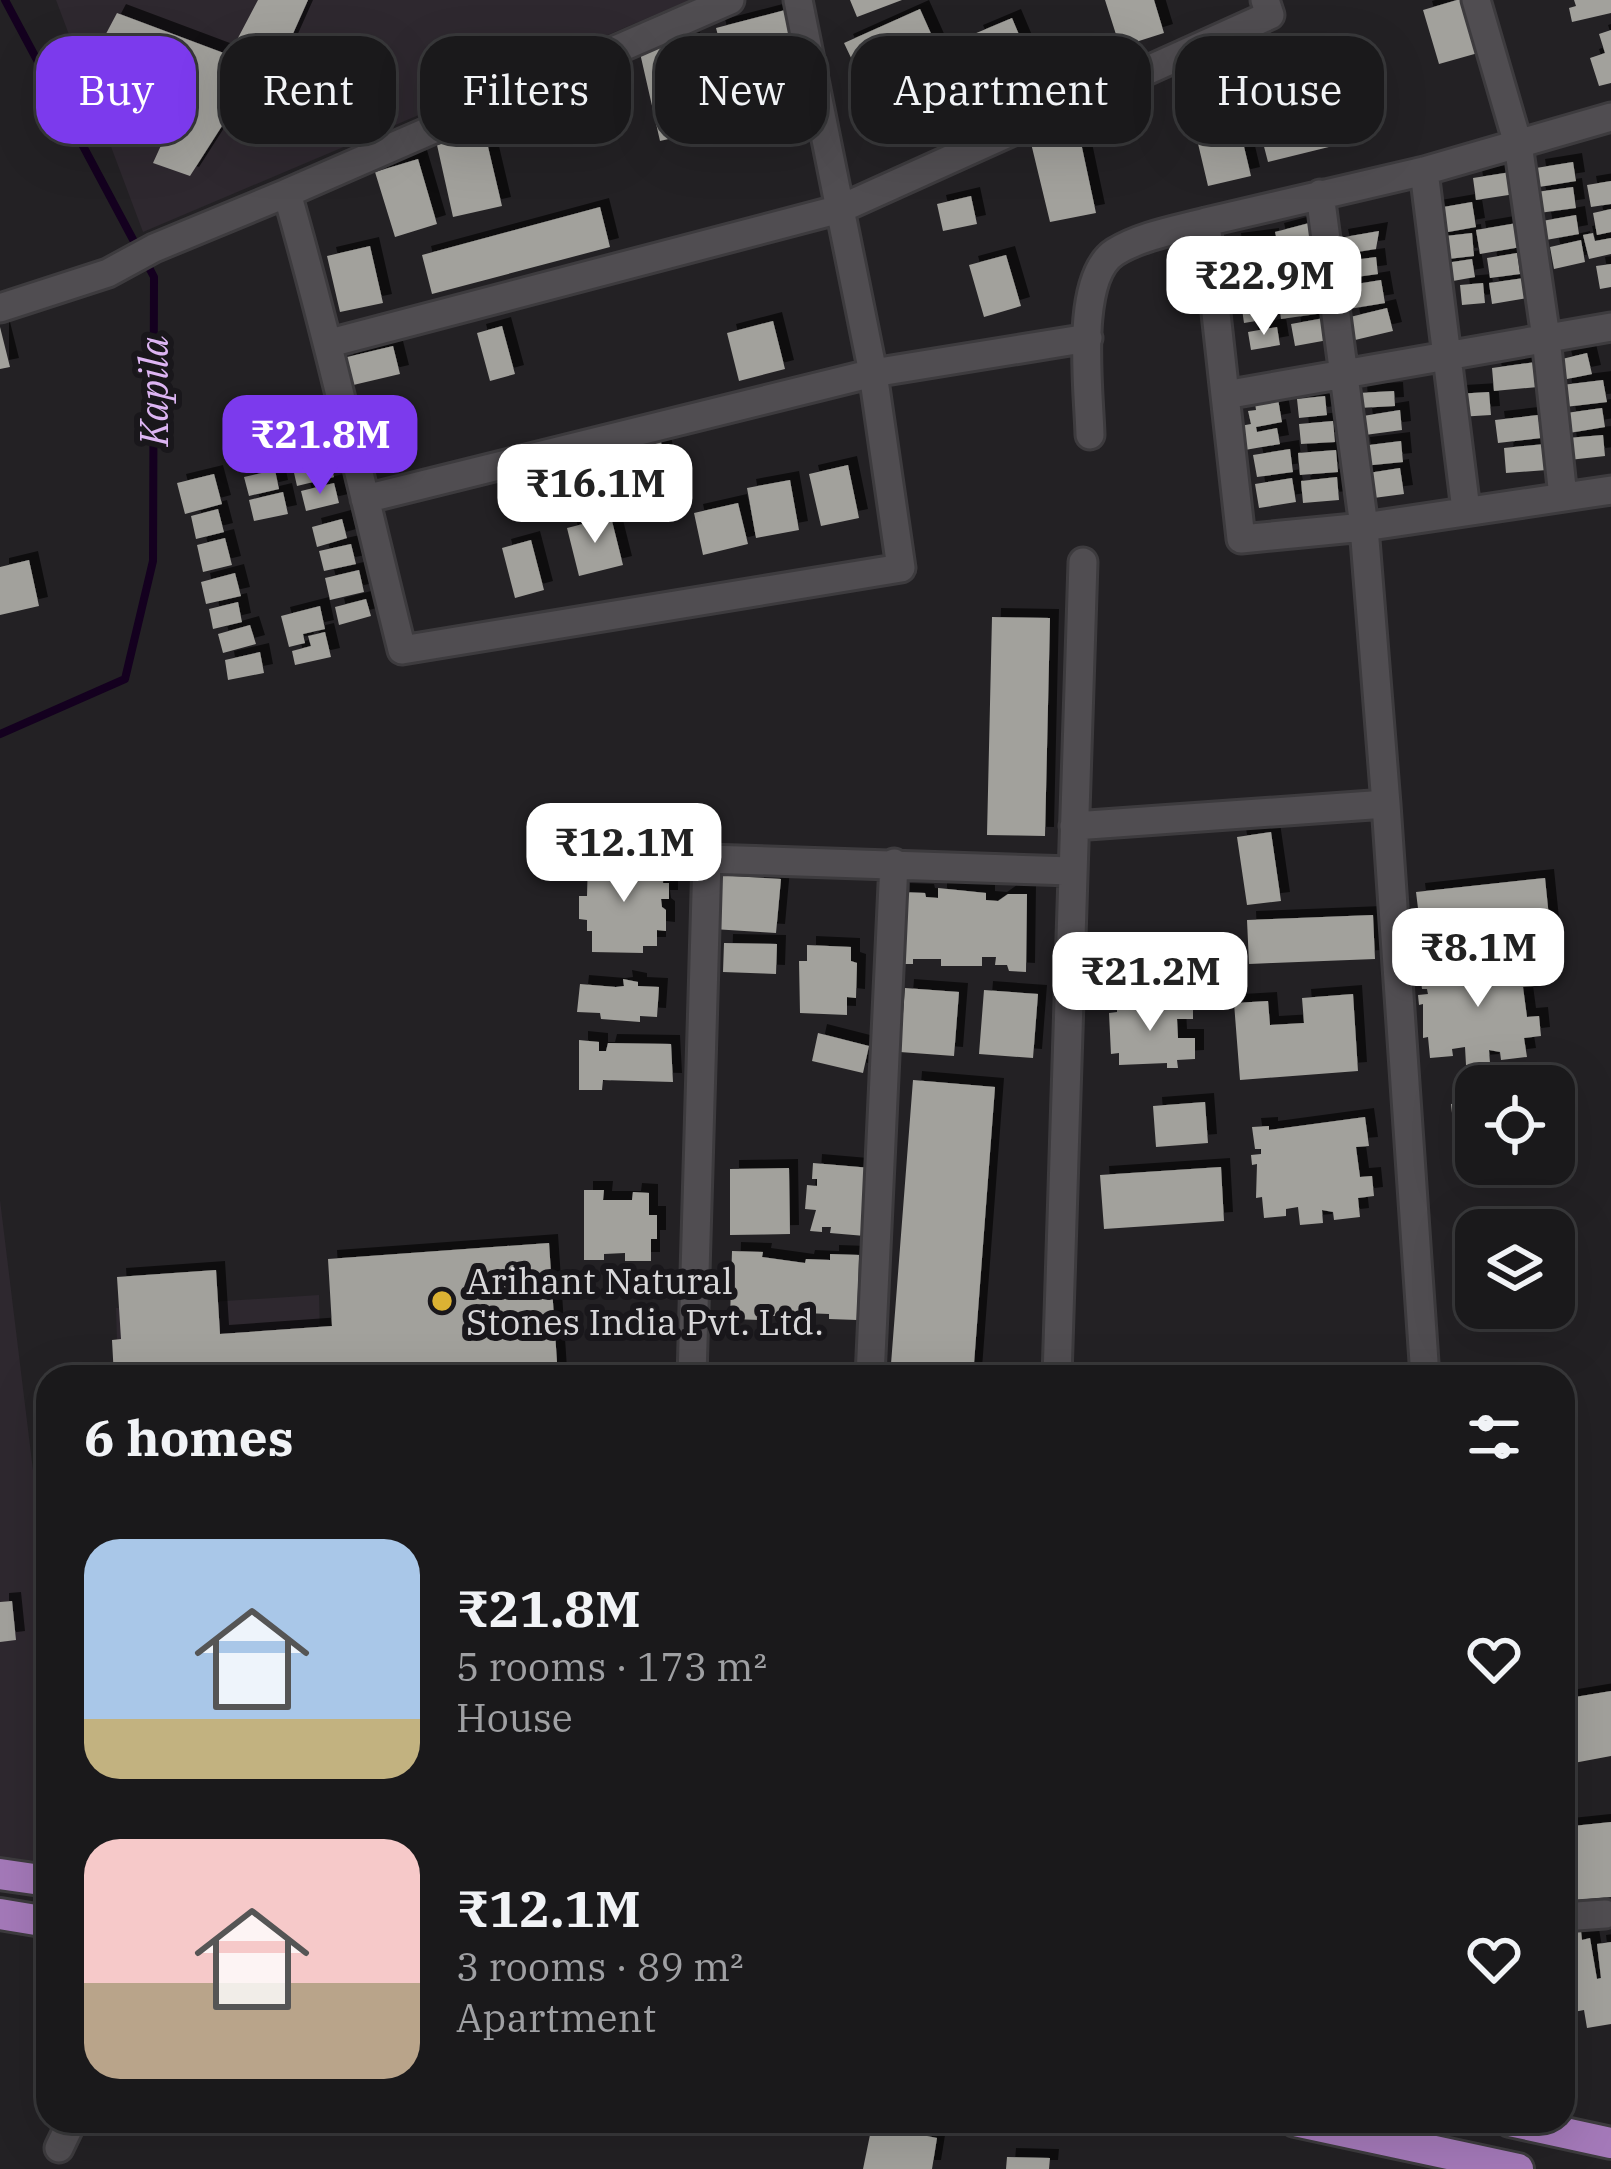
<!DOCTYPE html>
<meta charset="utf-8">
<style>
body{margin:0;font-family:"IBM Plex Serif",serif;background:#232224;color:#f1f3f6;height:100vh;display:flex;flex-direction:column;font-size:45px;white-space:nowrap}
*{box-sizing:border-box;margin:0}
p{font-size:39px;color:#9fa0a3}
.icon{flex:none;width:66px;height:66px;fill:none;stroke:currentColor;stroke-width:2;stroke-linecap:round;stroke-linejoin:round}
.map{position:relative;flex:1;overflow:hidden}
.drawer{position:absolute;left:36px;top:1365px;width:1539px;height:768px;display:flex;flex-direction:column;background:#1a191b;border-radius:36px;box-shadow:0 12px 48px #0002,0 0 0 3px #38383a}
.drawer>*{flex:none}
.hud{position:absolute;left:36px;top:36px;width:1539px;height:108px;display:flex;gap:24px}
.fabs{position:absolute;left:1455px;top:1065px;display:grid;gap:24px}
.fabs a{display:grid;place-items:center;width:120px;height:120px;border-radius:24px;background:#1a191b;box-shadow:0 12px 48px #0002,0 0 0 3px #38383a;font-size:60px}
.price{position:absolute;translate:-50% -102px;padding:0 27px;border-radius:24px;background:#fff;color:#222;font-size:39px;line-height:78px;filter:drop-shadow(0 3px 6px #0008)}
.price::after{content:'';position:absolute;left:50%;top:72px;width:36px;height:27px;margin-left:-18px;background:inherit;clip-path:polygon(0 0,100% 0,50% 100%)}
.price.selected{background:#7c3aed;color:#fff}
ul{padding:0;list-style:none}
li{display:flex;align-items:center;gap:36px;height:300px;padding:0 48px}
li span{display:grid;place-items:center;flex:none;width:336px;height:240px;border-radius:36px;color:#555}
li>.icon{margin-inline-start:auto}
span .icon{width:144px;height:144px;fill:#fffc;stroke-width:1}
li b{font-size:51px}
h2{display:flex;justify-content:space-between;align-items:center;height:144px;padding:0 48px;font-size:51px}
.pill{padding:0 42px;border-radius:36px;background:#1a191b;box-shadow:0 12px 48px #0002,0 0 0 3px #38383a;font-size:42px;line-height:108px}
.pill.selected{background:#7c3aed;color:#fff}
.map>svg:first-child{display:block}
.built{fill:#2e282f}
.lines{fill:none;stroke-linecap:round;stroke-linejoin:round}
.stream{stroke:#14001f;stroke-width:8}
.building{fill:#a2a19c;filter:url(#shadow)}
.minor-casing{stroke:#3d3b3e;stroke-width:33}
.major-casing{stroke:#3d3b3e;stroke-width:36}
.minor{stroke:#504d51;stroke-width:27}
.major{stroke:#a479b9;stroke-width:30}
.poi-dot{fill:#dbb233;stroke:#19171b;stroke-width:4.5}
.labels{text-anchor:middle;dominant-baseline:central;stroke-width:12;stroke-linejoin:round;paint-order:stroke}
.poi-label{font-size:36px;fill:#d9d8da;stroke:#19171b;text-anchor:start}
.water-label{font-size:39px;font-style:italic;fill:#ddb5f3;stroke:#19171b}
</style>
<div class="map">
<svg width="1611" height="2169" viewBox="0 0 1611 2169">
<defs>
<filter id="shadow"><feDropShadow dx="9" dy="-9" stdDeviation="0" flood-color="#0009"/></filter>
</defs>
<rect width="100%" height="100%" fill="#232124"/>
<path class="built" d="M56 0H690L143 232Z
M0 1200 48 1593V1863L0 1856Z
M319 1295 321 1377H118L116 1308Z"/>
<g class="lines">
<path class="stream" d="M5 0 137 247
M0 734 125 679 153 561 154 277 145 260"/>
</g>
<path class="building" d="M258 0H308L279 65 364 100 343 147 258 119 229 115 190 176 153 163 188 86 99 47 117 13 229 55Z
M850 0H902L857 17Z
M1105 0H1154L1164 33 1120 47Z
M1457 0H1463L1478 53 1439 64 1423 10Z
M1574 0H1611V13L1572 22 1569 8 1576 6Z
M789 9 799 47 726 66 716 28Z
M920 9 937 47 862 81 844 43Z
M1012 18 1036 75 998 91 974 34Z
M1611 30V83L1599 86 1590 58 1605 53 1599 34Z
M691 41 712 129 660 141 640 53Z
M1226 71 1251 176 1208 186 1183 80Z
M890 86 907 122 870 141 853 104Z
M1272 103 1275 118 1306 110 1309 124 1330 119 1337 145 1268 162 1254 108Z
M1077 124 1096 213 1050 222 1030 139Z
M485 134 502 206 453 217 437 145Z
M418 159 437 224 395 237 375 172Z
M1573 162 1576 181 1539 187 1536 168Z
M1511 172 1515 194 1476 200 1473 178Z
M1611 181V204L1591 207 1587 185Z
M1573 187 1576 208 1539 213 1536 192Z
M971 196 977 224 943 231 937 204Z
M1472 202 1476 227 1437 234 1432 209Z
M600 207 610 247 432 294 422 255Z
M1611 209V232L1597 235 1593 213Z
M1576 215 1579 234 1546 240 1542 221Z
M1313 222 1321 255 1283 264 1275 232Z
M1517 223 1521 247 1480 254 1476 230Z
M1379 231 1376 249 1351 253 1350 245 1341 247 1339 238Z
M1472 233 1474 256 1439 260 1437 237Z
M1593 233 1595 241 1611 238V254L1589 259 1583 235Z
M1270 237 1273 263 1235 268 1232 242Z
M1581 240 1585 262 1554 269 1550 247Z
M370 246 383 303 340 312 327 256Z
M1517 253 1520 274 1490 278 1487 258Z
M1006 255 1021 306 984 317 969 265Z
M1376 257 1378 274 1342 279 1339 262Z
M1472 259 1475 277 1442 283 1439 264Z
M1611 264V287L1600 289 1596 266Z
M1315 267 1318 287 1290 290 1287 271Z
M1270 270 1273 291 1239 296 1236 275Z
M1524 278 1527 298 1492 304 1489 283Z
M1381 280 1385 303 1349 309 1344 286Z
M1483 283 1485 303 1462 305 1460 285Z
M1321 293 1324 313 1281 319 1278 299Z
M1265 298 1268 319 1244 323 1241 302Z
M1387 308 1393 331 1355 340 1350 317Z
M1324 318 1328 340 1295 346 1291 324Z
M773 321 785 369 739 381 727 333Z
M502 326 515 374 490 381 477 333Z
M0 327 10 367 0 369Z
M1277 327 1280 345 1251 350 1248 332Z
M393 346 400 374 349 386 343 358Z
M1587 353 1592 374 1557 381 1555 369 1564 367 1562 359Z
M1536 362 1538 387 1494 391 1492 368Z
M1603 380 1607 402 1565 407 1562 385Z
M1394 391 1395 406 1359 408 1358 393Z
M1489 392 1491 415 1458 417 1456 394Z
M1325 396 1327 415 1299 418 1297 399Z
M1278 399 1282 422 1256 427 1257 432 1277 428 1280 444 1245 450 1240 426 1251 424 1248 411 1256 410 1255 403Z
M1602 408 1605 427 1569 433 1566 413Z
M1400 410 1402 430 1365 435 1363 416Z
M1538 415 1541 438 1498 443 1495 420Z
M1333 421 1335 442 1301 444 1299 424Z
M1603 435 1605 456 1569 460 1567 438Z
M1401 441 1403 462 1363 466 1361 446Z
M661 442 672 489 624 501 613 453Z
M1545 444 1547 470 1506 473 1504 448Z
M1290 449 1293 472 1257 477 1253 455Z
M1336 450 1338 472 1300 475 1298 453Z
M329 455 334 477 297 486 292 464Z
M599 458 611 506 588 512 576 463Z
M848 465 859 518 821 526 809 474Z
M1400 468 1404 494 1366 499 1362 474Z
M275 470 279 489 249 496 244 477Z
M214 474 222 504 185 514 177 483Z
M1337 477 1339 500 1303 503 1301 481Z
M1292 478 1296 502 1259 508 1255 484Z
M790 480 799 530 756 538 747 488Z
M334 483 339 503 306 511 301 491Z
M283 492 288 514 254 521 249 500Z
M738 503 748 544 703 555 694 513Z
M218 509 224 532 196 539 191 516Z
M611 517 623 565 579 576 567 528Z
M342 519 347 538 317 547 312 527Z
M225 538 232 565 203 572 197 545Z
M531 540 544 590 515 598 502 548Z
M351 544 356 564 324 571 319 551Z
M29 560 39 606 0 615V567Z
M359 570 364 592 330 600 325 578Z
M235 573 241 596 206 604 201 582Z
M366 599 371 616 339 625 335 607Z
M238 602 242 622 213 629 209 609Z
M320 606 325 629 303 634 305 643 289 647 281 616Z
M992 617 1050 618 1045 836 987 835Z
M250 625 256 644 223 653 218 634Z
M325 632 331 657 295 665 292 651 311 646 308 636Z
M260 652 264 673 228 680 225 660Z
M1271 832 1281 901 1247 905 1237 837Z
M588 859 652 860V865H664L663 883H669V899H661L662 907 666 910V931L657 930V946H643V953L592 952V931H587V920L579 919V896H587Z
M717 875 781 879 776 933 713 929Z
M1545 878 1550 927 1422 941 1416 892Z
M938 888 986 893V900L998 901 1008 894H1027L1026 972 1009 971 1007 965H995L996 957H982V966H941V959H913V964H901V892L925 893 926 897 938 898Z
M1373 915 1375 959 1249 964 1247 920Z
M724 943 777 944 776 974 723 972Z
M807 945 851 947V961L857 963 856 998 847 997V1015L800 1013 799 961H807Z
M1531 957 1535 986 1523 987 1527 1017 1539 1016 1541 1036 1524 1038 1527 1057 1501 1060 1500 1052 1489 1050 1490 1063 1466 1065 1465 1047 1452 1049 1453 1056 1430 1058 1428 1037 1423 1038V1004L1419 1005 1418 995 1428 994 1427 989H1422L1419 967 1435 966 1436 970Z
M623 979 638 982V986L659 987 657 1017 640 1016V1022L601 1019 600 1013 577 1012 580 984 616 987 624 986Z
M905 988 959 992 954 1056 900 1052Z
M984 990 1038 994 1033 1058 979 1054Z
M1353 994 1358 1071 1240 1080 1234 1003 1268 1001 1270 1025 1304 1023 1302 998Z
M1145 1000V1014H1149V1004L1193 1003V1019H1177L1178 1038H1195V1059L1177 1060 1178 1068H1167V1063L1119 1065V1053L1111 1054 1109 1013 1117 1012V1001Z
M818 1033 869 1046 863 1073 812 1061Z
M579 1040 599 1042V1051H606L608 1043 671 1044 673 1082 603 1080 602 1090H579Z
M913 1080 995 1087 973 1377H890Z
M1560 1092 1566 1146 1554 1147V1093Z
M1476 1101V1156L1457 1158 1451 1104Z
M1205 1102 1208 1143 1156 1147 1153 1106Z
M1365 1117 1369 1146 1356 1147 1360 1177 1372 1176 1374 1196 1358 1198 1360 1217 1334 1220 1333 1212 1322 1210 1323 1223 1300 1225 1298 1207 1286 1209V1216L1264 1218 1262 1197 1256 1198 1257 1164 1252 1165 1251 1155 1261 1154V1149H1255L1252 1127 1269 1126V1130Z
M813 1163 871 1168 865 1236 830 1233 831 1227H822V1232L810 1231 816 1210 805 1209 807 1185 817 1186V1179H812Z
M1221 1167 1224 1221 1104 1229 1100 1175Z
M789 1168 790 1234 730 1235V1169Z
M584 1190H604L603 1200H632L633 1192 649 1193V1215H657V1239H651V1261H625V1253L604 1254V1260H584Z
M549 1243 558 1377H114L112 1340 121 1339 117 1277 216 1270 220 1334 332 1326 328 1259Z
M732 1251 763 1252 762 1257 805 1263 806 1259 830 1260V1254L859 1255 857 1320 829 1319V1314L778 1312V1316H760V1320L730 1319Z
M12 1601 16 1640 0 1642V1602Z
M1611 1691V1756L1563 1765V1699Z
M1611 1822V1897L1563 1901V1827Z
M1581 1931 1582 1940 1590 1938 1597 1979 1601 1978 1597 1944 1611 1942V2024L1587 2028 1584 2010 1563 2014V1947L1571 1945 1569 1933Z
M872 2125 937 2138 932 2169H863Z
M1007 2157 1050 2158 1049 2169H1006Z"/>
<g class="lines">
<g class="minor-casing">
<path id="minor" d="M730 0 287 193C330 344 364 497 402 650L901 568 873 373 1088 338
M1476 0 1518 144 1546 338 1563 497
M1424 171 1466 510
M1320 194 1364 527 1386 804
M0 308 108 273 154 248 287 193
M1611 327 1225 395 1241 539 1364 527 1611 490
M330 343 840 209 1270 15 1265 0
M1225 395 1206 222 1424 171 1611 117
M1090 435C1089 391 1074 278 1115 252 1141 236 1176 230 1206 222
M365 499 873 373 798 0
M1074 826 1386 804 1425 1377
M692 1377 707 859 1072 871
M870 1377 894 863
M1057 1377 1083 562
M1563 1917 1605 1914
M59 2148 72 2121"/>
</g>
<g class="major-casing">
<path id="major" d="M0 1874 48 1881
M0 1914 48 1922
M1295 2121 1518 2169
M1510 2121 1611 2143"/>
</g>
<use href="#minor" class="minor"/>
<use href="#major" class="major"/>
</g>
<circle class="poi-dot" cx="442" cy="1301" r="12"/>
<g class="labels">
<g class="poi-label">
<text x="466" y="1280">Arihant Natural<tspan x="466" dy="41">Stones India Pvt. Ltd.</tspan></text>
</g>
<g class="water-label">
<text transform="translate(153 391) rotate(-90)">Kapila</text>
</g>
</g>
</svg>
<div class="fabs">
<a><svg class="icon" aria-label="locate" viewBox="0 0 24 24"><circle cx="12" cy="12" r="6"/><path d="M12 2v4M12 18v4M2 12h4M18 12h4"/></svg></a>
<a><svg class="icon" aria-label="layers" viewBox="0 0 24 24"><path d="M12 4l9 5-9 5-9-5zM3 14l9 5 9-5"/></svg></a>
</div>
<b class="price" style="left:1264px;top:338px">₹22.9M</b>
<b class="price selected" style="left:320px;top:497px">₹21.8M</b>
<b class="price" style="left:595px;top:546px">₹16.1M</b>
<b class="price" style="left:624px;top:905px">₹12.1M</b>
<b class="price" style="left:1478px;top:1010px">₹8.1M</b>
<b class="price" style="left:1150px;top:1034px">₹21.2M</b>
<div class="hud">
<a class="pill selected">Buy</a>
<a class="pill">Rent</a>
<a class="pill">Filters</a>
<a class="pill">New</a>
<a class="pill">Apartment</a>
<a class="pill">House</a>
</div>
<section class="drawer">
<h2>6 homes<svg class="icon" aria-label="filters" viewBox="0 0 24 24"><path d="M4 7h16M4 17h16"/><circle cx="9" cy="7" r="2"/><circle cx="15" cy="17" r="2"/></svg></h2>
<ul>
<li><span style="background:linear-gradient(#a9c7e8 75%,#c2b280 0)"><svg class="icon" aria-label="home" viewBox="0 0 24 24"><path d="M3 11l9-7 9 7M6 9v11h12V9"/></svg></span><div><b>₹21.8M</b><p>5 rooms · 173 m²</p><p>House</p></div><svg class="icon" aria-label="heart" viewBox="0 0 24 24"><path d="M12 20l-8-8c-3-5 5-10 8-4 3-6 11-1 8 4z"/></svg></li>
<li><span style="background:linear-gradient(#f6c9c9 60%,#b9a48a 0)"><svg class="icon" aria-label="home" viewBox="0 0 24 24"><path d="M3 11l9-7 9 7M6 9v11h12V9"/></svg></span><div><b>₹12.1M</b><p>3 rooms · 89 m²</p><p>Apartment</p></div><svg class="icon" aria-label="heart" viewBox="0 0 24 24"><path d="M12 20l-8-8c-3-5 5-10 8-4 3-6 11-1 8 4z"/></svg></li>
</ul>
</section>
</div>
